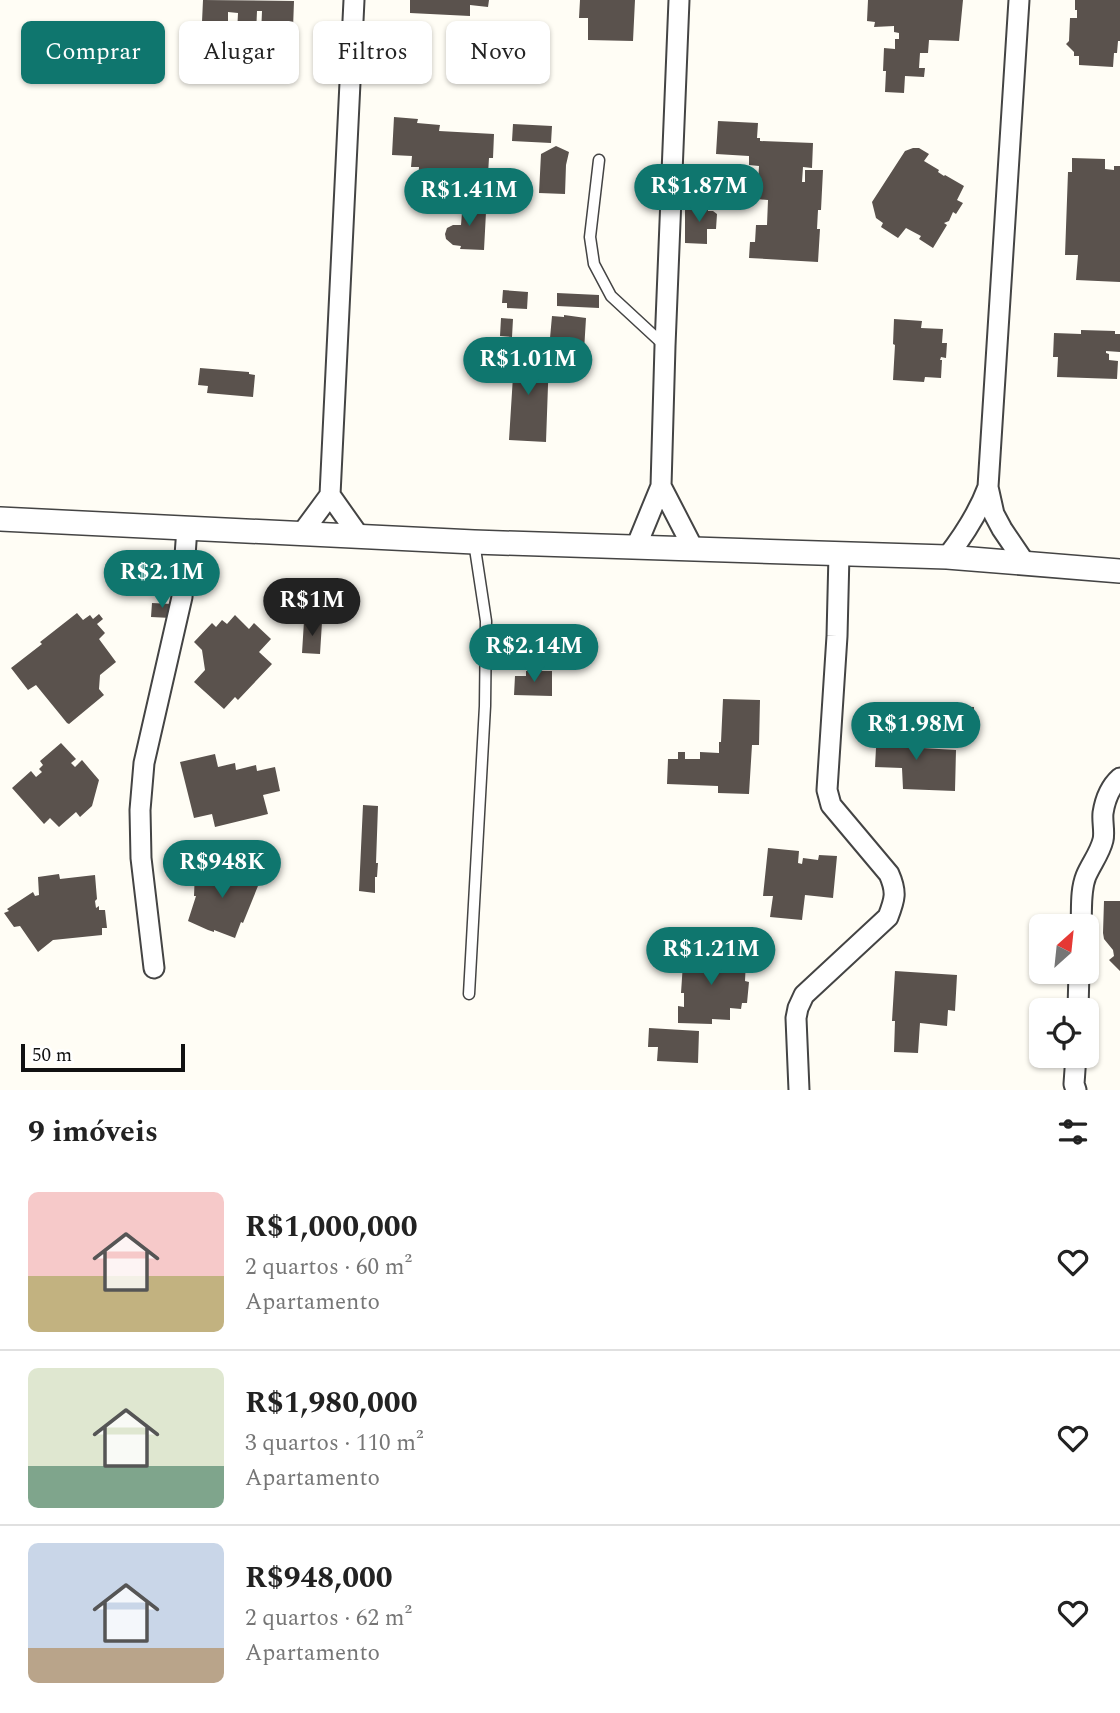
<!DOCTYPE html>
<html lang="pt">
<meta charset="utf-8">
<style>
body{margin:0;font-family:Spectral,serif;background:#f2f2f2;color:#222;height:100vh;display:flex;flex-direction:column;font-size:26px;white-space:nowrap}
*{box-sizing:border-box;margin:0}
p{font-size:23px;color:#767676}
.icon{flex:none;width:38px;height:38px;fill:none;stroke:currentColor;stroke-width:2;stroke-linecap:round;stroke-linejoin:round}
.map{position:relative;height:1090px;overflow:hidden}
.details{display:flex;flex-direction:column;background:#fff;flex:1}
.details>*{flex:none}
.top-card{position:absolute;left:21px;top:21px;width:700px;height:63px;display:flex;gap:14px}
.needle{width:46px;rotate:27deg}
.buttons{position:absolute;left:1029px;top:914px;display:grid;gap:14px}
.buttons a{display:grid;place-items:center;width:70px;height:70px;border-radius:10px;background:#fff;box-shadow:0 2px 5px #0004;font-size:35px}
.scale{position:absolute;left:21px;bottom:18px;width:164px;box-sizing:border-box;padding-left:7px;border:4px solid #111;border-top:0;font-size:19px;line-height:24px;white-space:nowrap;color:#111;-webkit-text-stroke:5px #fff;paint-order:stroke}
.price{position:absolute;translate:-50% -60px;padding:0 16px;border-radius:24px;background:#0f766e;color:#fff;font-size:23px;line-height:46px;filter:drop-shadow(0 2px 4px #0008)}
.price::after{content:'';position:absolute;left:50%;top:42px;width:21px;height:16px;margin-left:-10px;background:inherit;clip-path:polygon(0 0,100% 0,50% 100%)}
.price.on{background:#222;color:#fff}
ul{padding:0;list-style:none}
li{display:flex;align-items:center;gap:21px;height:175px;padding:0 28px}
li+li{border-top:2px solid #e0e0e0}
li span{display:grid;place-items:center;flex:none;width:196px;height:140px;border-radius:10px;color:#555}
li>.icon{margin-inline-start:auto}
span .icon{width:84px;height:84px;fill:#fffc;stroke-width:1}
li b{font-size:30px}
h2{display:flex;justify-content:space-between;align-items:center;height:84px;padding:0 28px;font-size:30px}
.tag{padding:0 24px;border-radius:10px;background:#fff;box-shadow:0 2px 5px #0004;font-size:24px;line-height:63px}
.tag.on{background:#0f766e;color:#fff}
.map>svg:first-child{display:block}
.building{fill:#5a524d;fill-rule:evenodd}
.lines{fill:none;stroke-linecap:round;stroke-linejoin:round}
.service-casing{stroke:#444;stroke-width:13}
.minor-casing{stroke:#444;stroke-width:23}
.tertiary-casing{stroke:#444;stroke-width:26}
.service{stroke:#fff;stroke-width:10}
.minor{stroke:#fff;stroke-width:19}
.tertiary{stroke:#fff;stroke-width:23}
</style>
<div class="map">
<svg width="1120" height="1090" viewBox="0 0 1120 1090">
<rect width="100%" height="100%" fill="#fffdf5"/>
<path class="building" d="M203 0 294 1 292 56 282 55V53H275V59H265V56H246V46L224 44 225 33H237L238 13 228 12V23L202 22ZM257 11H262L261 35 256 34Z
M410 0H489L488 7 470 5V16L410 13Z
M580 0H635L633 41 588 40V18H579Z
M868 0H963L959 41 929 40 928 53H920L919 68H925L924 77 905 76 904 93 885 92 886 71H883L884 48 895 49V39H899V33L894 32V26L874 27 875 22 867 21Z
M1075 0H1120V41H1118L1117 53H1114L1113 67 1079 65V56H1074V52L1066 44 1069 41 1070 18H1077V10H1075Z
M394 117 418 119 417 123 440 125 439 131 494 134 493 158H489L487 190 418 186 419 167H411L412 156 392 155Z
M718 121 758 123 757 138H760V141L813 143 812 168 803 167 802 182H805V170H823L821 210H818L817 229H820L818 262 749 258 750 242H755L756 225H767L768 200 757 199 759 166 749 165V156L716 154Z
M513 124 552 126 551 143 512 141Z
M556 146 569 152 566 165 565 194 539 193 541 154Z
M913 148H919L929 154 924 161 939 170 938 172 944 176 945 175 964 186 957 200 963 203 956 214 953 212 949 221 944 223 947 225 933 248 919 239 921 236 906 228 898 238 881 227 883 223 876 218 872 202 905 151Z
M1072 158 1105 159V169L1114 170V166H1120V282L1076 280 1078 255H1065L1068 172H1072Z
M463 200 484 203 483 212H486L484 250 460 249 461 246 453 245 446 239 445 234 447 228 453 225H461Z
M685 207H708V211H713L717 214 716 229H707V244L685 243Z
M503 290 528 292 527 309 507 308V303H502Z
M557 293 599 295V308L557 306Z
M564 315 586 318 584 351 549 349 552 316 564 317Z
M501 318 513 319 512 337 500 336Z
M894 319 922 321 921 328 943 329 942 343H947L946 358 941 357 940 360H942L941 378 925 377 924 382 893 380 895 345 893 344Z
M1081 330 1115 331V334H1120V352L1106 351V353L1109 354V360L1118 361 1117 379 1057 377 1058 357H1053L1054 333 1081 334Z
M520 352H535V356L549 357 546 442 509 440 513 376 503 375 504 359H513V355L520 356Z
M200 368 249 372V374L255 375 253 397 207 393 208 386 198 385Z
M152 603 172 604 171 618 151 617Z
M77 613 83 620 90 615 93 619 99 614 103 619 97 624 105 633 99 639 116 662 100 675 99 689 104 695 69 724 67 723 36 685 28 690 11 668 42 644 40 642Z
M235 615 249 629 254 623 271 639 259 652 272 664 238 700 235 697 224 709 194 682 205 670 202 650 194 642 212 623 216 627 222 620 227 624Z
M304 621 322 622 320 654 302 653Z
M526 671H552V696L514 695 515 676H526Z
M723 699 760 700 759 745H752L749 794 718 793V786L667 784 668 759H678V752H685V759H700V752L719 753V742H721Z
M945 706 974 707V721L945 720Z
M877 729 906 730 905 747 956 750 955 791 903 789 902 768 875 767Z
M61 743 76 759 71 763 75 767 82 760 99 780 92 806 80 817 76 812 59 827 50 818 44 824 12 788 31 771 36 777 42 772 39 769 43 765 40 761Z
M215 754 218 767 235 763 236 770 256 765 257 771 275 767 280 791 263 795 268 814 215 827 212 814 194 818 180 762Z
M363 805 378 806 376 863H378L377 877H375V893L359 891Z
M768 848 799 851 798 863 802 864 803 858 818 860 819 855 837 856 833 898 805 895 802 920 770 917 773 896H763Z
M212 869 225 870V873L231 874 232 870 260 881 243 923 241 922 235 938 214 930V932L208 930 188 921 196 896H194L195 870 212 871Z
M59 874 60 879 95 875 97 899 95 901 96 908 99 906V910H105L107 928H102V935L53 940 38 952 20 926 14 927 4 913 9 911 7 909 33 892 35 896 39 895 38 877Z
M1104 901H1120V971L1109 960 1114 956 1113 950 1104 939 1103 933Z
M687 940 706 941 704 964 720 965 721 958 746 959 745 981 749 982 747 1003H742L741 1009 730 1008V1020L712 1019V1024L678 1023V1006L684 1007V993H681L683 963H686Z
M895 971 957 975 955 1011 948 1010 947 1026 920 1023 918 1053 894 1052 895 1021H892Z
M649 1028 699 1031 698 1063 657 1061 658 1047H648Z"/>
<g class="lines">
<g class="service-casing">
<path id="service" d="M599 160 590 237 594 264 611 296 664 345
M469 994 485 706 486 621 474 542"/>
</g>
<g class="minor-casing">
<path id="minor" d="M1019 0 988 487 994 514 1002 529 1025 563
M661 486 693 548
M330 495 359 536
M302 533 330 495 354 0
M636 547 661 486 665 346 679 0
M947 557C964 535 978 514 988 487
M1081 926C1082 909 1080 891 1086 876 1091 864 1100 853 1103 840 1105 832 1102 822 1103 813 1105 800 1110 787 1120 778
M154 968 141 858 140 810 144 763 182 597 187 528
M1078 1010 1079 971
M1076 1055 1074 1084 1076 1090
M799 1090 796 1018 798 1008 804 995 888 917C895 899 897 892 889 874L831 805 827 790 837 636 839 554"/>
</g>
<g class="tertiary-casing">
<path id="tertiary" d="M0 519 474 542 947 557 1120 571"/>
</g>
<use href="#service" class="service"/>
<use href="#minor" class="minor"/>
<use href="#tertiary" class="tertiary"/>
</g>
</svg>
<div class="buttons">
<a><svg class="needle" viewBox="-14 -14 28 28"><path d="M0-13l5 13h-10z" fill="#e53935"/><path d="M0 13l5-13h-10z" fill="#767676"/></svg></a>
<a><svg class="icon" aria-label="locate" viewBox="0 0 24 24"><circle cx="12" cy="12" r="6"/><path d="M12 2v4M12 18v4M2 12h4M18 12h4"/></svg></a>
</div>
<div class="scale">50 m</div>
<b class="price" style="left:699px;top:224px">R$1.87M</b>
<b class="price" style="left:469px;top:228px">R$1.41M</b>
<b class="price" style="left:528px;top:397px">R$1.01M</b>
<b class="price" style="left:162px;top:610px">R$2.1M</b>
<b class="price on" style="left:312px;top:638px">R$1M</b>
<b class="price" style="left:534px;top:684px">R$2.14M</b>
<b class="price" style="left:916px;top:762px">R$1.98M</b>
<b class="price" style="left:222px;top:900px">R$948K</b>
<b class="price" style="left:711px;top:987px">R$1.21M</b>
<div class="top-card">
<a class="tag on">Comprar</a>
<a class="tag">Alugar</a>
<a class="tag">Filtros</a>
<a class="tag">Novo</a>
</div>
</div>
<section class="details">
<h2>9 imóveis<svg class="icon" aria-label="filters" viewBox="0 0 24 24"><path d="M4 7h16M4 17h16"/><circle cx="9" cy="7" r="2"/><circle cx="15" cy="17" r="2"/></svg></h2>
<ul>
<li><span style="background:linear-gradient(#f6c9c9 60%,#c2b280 0)"><svg class="icon" aria-label="home" viewBox="0 0 24 24"><path d="M3 11l9-7 9 7M6 9v11h12V9"/></svg></span><div><b>R$1,000,000</b><p>2 quartos · 60 m²</p><p>Apartamento</p></div><svg class="icon" aria-label="heart" viewBox="0 0 24 24"><path d="M12 20l-8-8c-3-5 5-10 8-4 3-6 11-1 8 4z"/></svg></li>
<li><span style="background:linear-gradient(#dfe7d0 70%,#7fa58c 0)"><svg class="icon" aria-label="home" viewBox="0 0 24 24"><path d="M3 11l9-7 9 7M6 9v11h12V9"/></svg></span><div><b>R$1,980,000</b><p>3 quartos · 110 m²</p><p>Apartamento</p></div><svg class="icon" aria-label="heart" viewBox="0 0 24 24"><path d="M12 20l-8-8c-3-5 5-10 8-4 3-6 11-1 8 4z"/></svg></li>
<li><span style="background:linear-gradient(#c9d6e8 75%,#b9a48a 0)"><svg class="icon" aria-label="home" viewBox="0 0 24 24"><path d="M3 11l9-7 9 7M6 9v11h12V9"/></svg></span><div><b>R$948,000</b><p>2 quartos · 62 m²</p><p>Apartamento</p></div><svg class="icon" aria-label="heart" viewBox="0 0 24 24"><path d="M12 20l-8-8c-3-5 5-10 8-4 3-6 11-1 8 4z"/></svg></li>
</ul>
</section>
